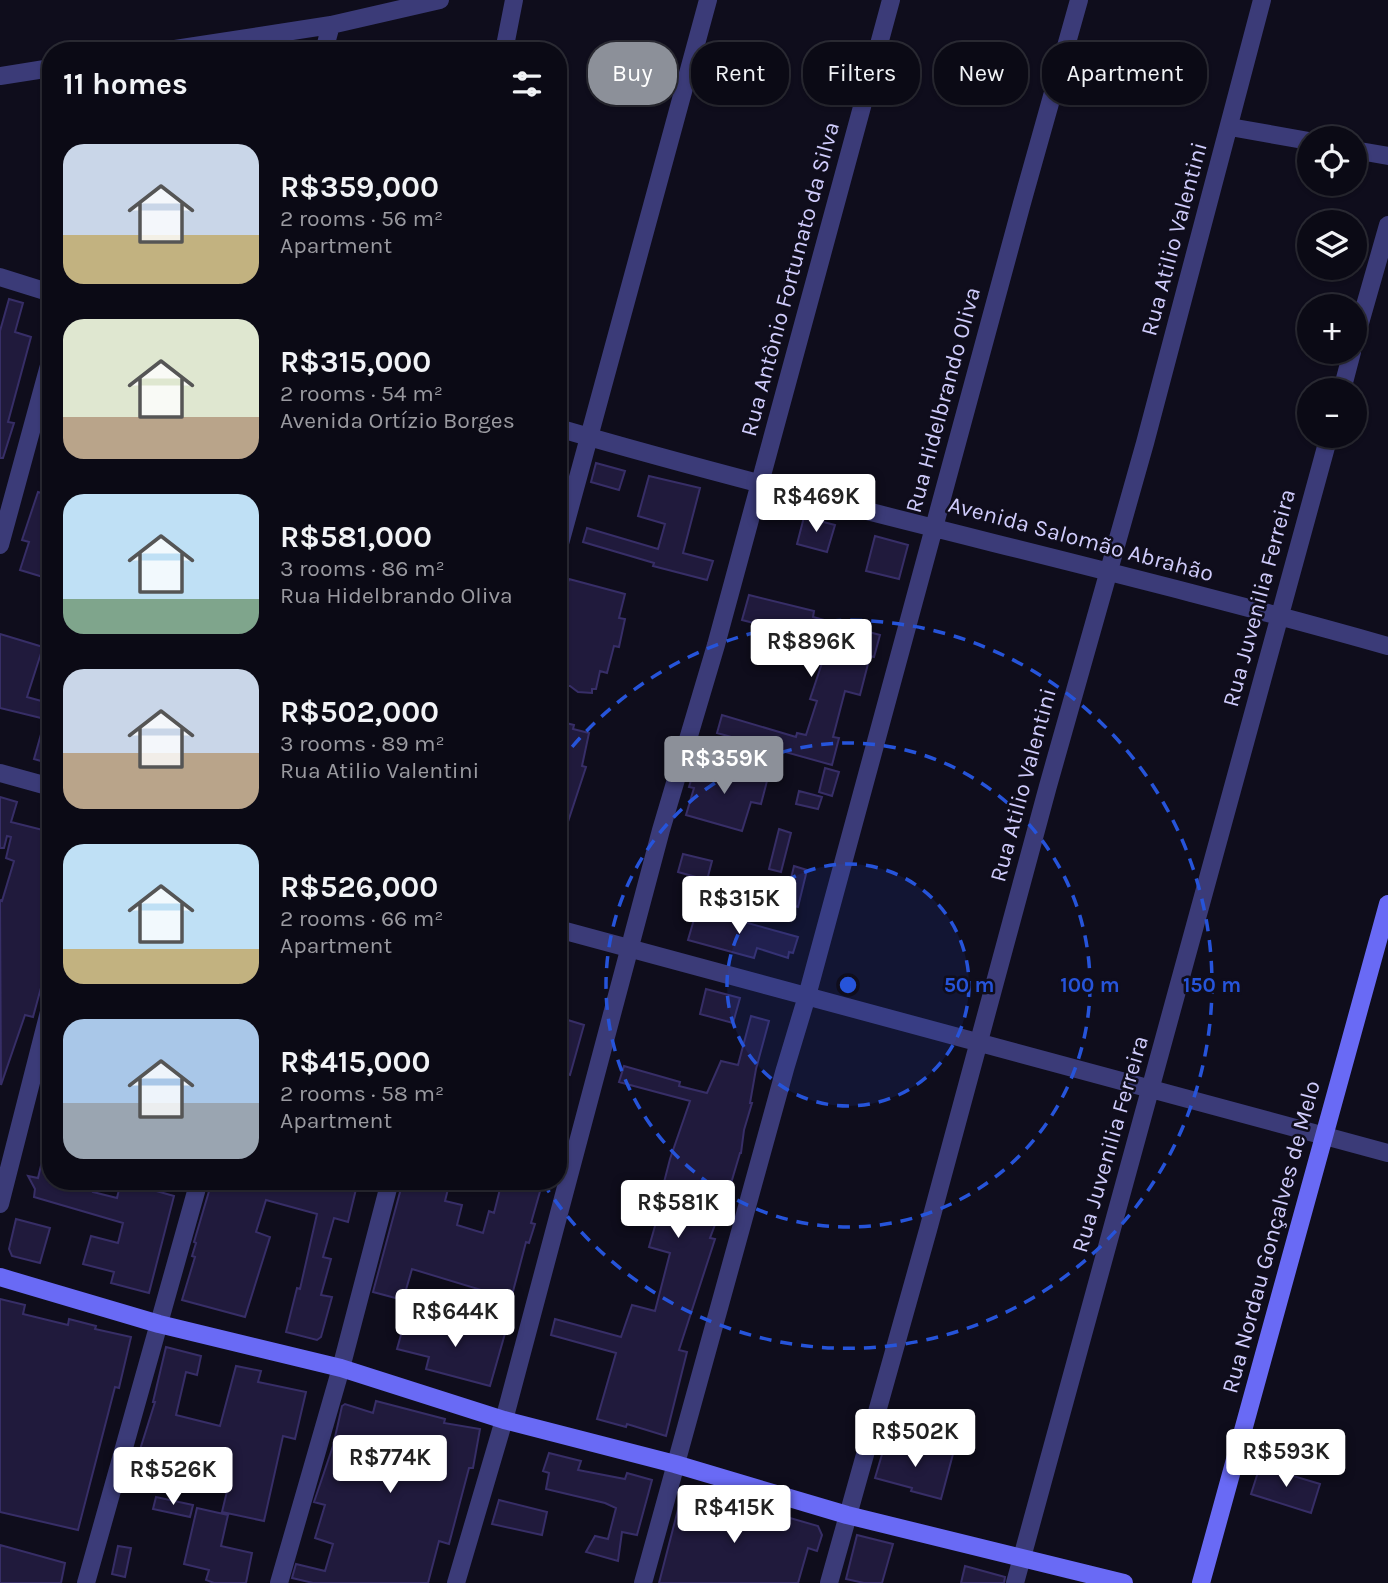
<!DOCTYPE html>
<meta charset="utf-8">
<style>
body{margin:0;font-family:Karla,sans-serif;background:#14131e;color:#f1f3f6;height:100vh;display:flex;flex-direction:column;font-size:26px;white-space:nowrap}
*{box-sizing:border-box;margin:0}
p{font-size:23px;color:#9a9aa0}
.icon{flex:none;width:38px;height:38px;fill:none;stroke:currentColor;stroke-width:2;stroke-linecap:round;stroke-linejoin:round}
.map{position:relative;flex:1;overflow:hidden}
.sheet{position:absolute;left:42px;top:42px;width:525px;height:1148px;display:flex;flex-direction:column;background:#0b0a15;border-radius:28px;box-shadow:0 2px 5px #0004,0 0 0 2px #2b2b34}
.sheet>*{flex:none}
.guide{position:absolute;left:588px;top:42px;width:665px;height:63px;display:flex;gap:14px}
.fabs{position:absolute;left:1297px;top:126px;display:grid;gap:14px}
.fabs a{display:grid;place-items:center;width:70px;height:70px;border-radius:50%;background:#0b0a15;box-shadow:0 2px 5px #0004,0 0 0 2px #2b2b34;font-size:35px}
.price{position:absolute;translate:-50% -60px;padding:0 16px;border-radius:7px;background:#fff;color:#222;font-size:23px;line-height:46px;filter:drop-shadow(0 2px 4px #0008)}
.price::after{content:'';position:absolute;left:50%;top:42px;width:21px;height:16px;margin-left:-10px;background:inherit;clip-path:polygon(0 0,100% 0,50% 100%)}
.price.selected{background:#8c9099;color:#fff}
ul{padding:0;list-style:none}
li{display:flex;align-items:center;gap:21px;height:175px;padding:0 21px}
li span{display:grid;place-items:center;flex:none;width:196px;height:140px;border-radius:21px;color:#555}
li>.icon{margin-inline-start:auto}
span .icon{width:84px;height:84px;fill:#fffc;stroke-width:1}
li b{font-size:30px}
h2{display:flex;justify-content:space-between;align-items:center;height:84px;padding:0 21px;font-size:30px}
.tag{padding:0 24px;border-radius:28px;background:#0b0a15;box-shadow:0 2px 5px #0004,0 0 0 2px #2b2b34;font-size:24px;line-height:63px}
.tag.selected{background:#8c9099;color:#fff}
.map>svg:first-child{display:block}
.building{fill:#201a3c;stroke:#372e67;stroke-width:2}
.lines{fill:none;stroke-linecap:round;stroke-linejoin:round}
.street{stroke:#3b3b78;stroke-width:18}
.secondary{stroke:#696af5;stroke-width:18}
.ring{fill:none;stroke:#2654da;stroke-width:3.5;stroke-dasharray:12 9}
.labels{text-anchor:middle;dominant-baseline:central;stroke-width:5;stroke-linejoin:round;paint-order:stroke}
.street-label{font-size:23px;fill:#d0ccfc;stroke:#0f0d1c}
.centre{fill:#2654da;stroke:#0f0d1c;stroke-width:3.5}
.ring-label{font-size:21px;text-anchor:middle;font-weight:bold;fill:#2654da;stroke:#0f0d1c;stroke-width:5;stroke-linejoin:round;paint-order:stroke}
</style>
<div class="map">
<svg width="1388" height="1583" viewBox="0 0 1388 1583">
<rect width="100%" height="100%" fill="#0f0d1c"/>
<path class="building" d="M9 299 23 303 15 332 31 337 8 422 14 423 3 458H0V331Z
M596 463 625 471 619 490 591 482Z
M649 476 700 488 683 553 713 561 707 580 653 566 654 563 583 542 587 528 658 549 665 524 638 516Z
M38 492 51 496V553L43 577 20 570 29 542 22 540Z
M804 517 835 525 827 552 797 544Z
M875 536 908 545 899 579 866 571Z
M569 579 625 594 619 618 625 619 619 647 614 646 607 673 600 671 596 689H592V693L578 692 570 686H559L558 618Z
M749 595 814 611 813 617 880 635 874 657 870 656 860 695 845 691 833 737 839 738 832 765 717 733 722 715 796 737 797 733 806 735 817 701 810 699 828 645 823 644 824 641 742 620Z
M0 634 43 647 27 697 45 702 41 718 0 708Z
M47 713 51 714V764L34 759Z
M558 721 574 725 573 729 589 733 582 766 586 767 562 840H558Z
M696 764 767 781 761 804 751 802 742 831 686 815 694 788 689 787Z
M825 768 839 772 832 796 819 792Z
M799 791 822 797 818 809 796 804Z
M0 797 17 802 11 822 51 832V963L48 962 33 1017 25 1015 1 1085 0 900 2 901 14 861 6 858 11 837 7 836 4 848H0Z
M779 829 791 833 781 872 769 869Z
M683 854 712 861 707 880 678 872Z
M794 866 807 870 798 907 785 903Z
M697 909 798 937 793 953 789 952 788 958 757 948 754 958 688 940Z
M706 989 740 998 733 1023 700 1014Z
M751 1016 769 1021 756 1069 750 1103H752L744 1130 741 1153H740L732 1180 710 1238 715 1239 679 1350 687 1352 666 1436 627 1424 626 1427 597 1419 616 1353 551 1335 555 1319 621 1337 632 1305 655 1311 670 1253 649 1247 665 1191 662 1190 670 1159 690 1101 619 1082 624 1066 680 1082 679 1086 707 1093 721 1061 738 1065Z
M558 1017 584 1025 570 1075 558 1071Z
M46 1145H51V1181H96L93 1192 117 1198 121 1181 174 1196 149 1293 111 1283 114 1272 83 1264 91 1236 118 1243 123 1223 34 1197 35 1189 28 1176 38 1178Z
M212 1181H358L348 1222 334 1218 323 1257 331 1259 321 1295 332 1297 321 1337 317 1340 286 1332 297 1288 300 1289 317 1214 266 1200 256 1232 270 1237 245 1317 182 1300 195 1257 192 1256 196 1243 194 1242Z
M403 1181H450L445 1201 462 1205 457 1225 483 1233 489 1211 494 1213 502 1181H543L531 1223 535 1224 529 1243 526 1242 511 1299 412 1269 403 1300 373 1292Z
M16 1219 50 1228 40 1263 12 1256 9 1249Z
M0 1299 25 1305 23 1314 68 1325 69 1319 96 1326 95 1329 131 1337 119 1388 115 1387 78 1530 0 1512Z
M406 1317 469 1333 473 1321 506 1330 490 1386 426 1369 429 1357 397 1349Z
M166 1347 201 1356 197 1375 186 1372 176 1415 220 1426 236 1366 261 1371 258 1382 306 1392 295 1439 283 1436 264 1521 222 1512 229 1483 138 1456 155 1402H153Z
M376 1401 445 1419 444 1423 480 1429 473 1468H469L449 1544 439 1541 428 1583H313L292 1578 296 1564 325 1571 333 1544 315 1538 325 1505 314 1502 333 1446 342 1406 345 1404 373 1413Z
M886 1441 922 1451 923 1446 953 1454 941 1499 911 1491 912 1488 875 1478Z
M549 1453 581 1461 578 1470 625 1479 627 1473 652 1480 637 1535 622 1532 618 1561 586 1552 595 1536 608 1539 616 1508 605 1503 546 1489 549 1473 543 1471Z
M1260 1466 1320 1484 1311 1513 1251 1494Z
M691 1488 707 1493V1494L752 1506 749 1518 788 1528 790 1518 818 1526 822 1535 817 1551 808 1548 798 1583H659L682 1494Z
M156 1497 193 1505 190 1517 153 1509Z
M499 1500 547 1512 542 1535 492 1524Z
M197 1508 228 1515 221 1546 252 1553 246 1583H214L206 1580 209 1570 184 1564Z
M857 1535 893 1544 882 1583H864L846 1579Z
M0 1545 65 1563 61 1583H0Z
M118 1546 131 1548 125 1577 112 1574Z
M965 1566 1005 1577 1004 1583H961Z"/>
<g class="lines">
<path class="street" d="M162 51 331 25 440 0
M324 51 331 25
M504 51 514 0
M0 76 51 68
M1230 127 1309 141
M1354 150 1388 156
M0 277 51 293
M1354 344 1388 225
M1342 390 1352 352
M558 428C833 508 1113 568 1388 646
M0 545 51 358
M558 551 708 0
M0 773 51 787
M558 929 1388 1153
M0 1204 51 1004
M86 1583 199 1181
M279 1583 341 1368 390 1181
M456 1583 504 1420 661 830 716 645 891 0
M643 1583 785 1069 807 996 1022 203 1079 0
M829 1583 928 1230 1048 786 1145 443 1262 0
M1015 1583 1329 436"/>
<path class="secondary" d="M0 1277 159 1324 341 1368 504 1420 675 1464 847 1515 1124 1583
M1201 1583 1388 904"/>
</g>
<circle cx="848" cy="985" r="121" fill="#2654da" fill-opacity=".12"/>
<g class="ring">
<circle cx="848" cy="985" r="121"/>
<circle cx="848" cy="985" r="242"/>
<path d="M559 763A364 364 0 1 1 543 1183"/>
</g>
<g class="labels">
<g class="street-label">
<text transform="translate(1174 239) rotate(-75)">Rua Atilio Valentini</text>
<text transform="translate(790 279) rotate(-75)">Rua Antônio Fortunato da Silva</text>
<text transform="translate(943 400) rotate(-75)">Rua Hidelbrando Oliva</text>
<text transform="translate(1081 539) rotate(15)">Avenida Salomão Abrahão</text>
<text transform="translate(1259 598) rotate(-75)">Rua Juvenilia Ferreira</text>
<text transform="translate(1023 785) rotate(-75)">Rua Atilio Valentini</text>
<text transform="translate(1110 1144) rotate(-74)">Rua Juvenilia Ferreira</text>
<text transform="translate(1271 1237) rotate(-75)">Rua Nordau Gonçalves de Melo</text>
</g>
</g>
<circle cx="848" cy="985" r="10" class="centre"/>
<g class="ring-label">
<text x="969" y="992">50 m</text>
<text x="1090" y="992">100 m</text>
<text x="1212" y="992">150 m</text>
</g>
</svg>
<div class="fabs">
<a><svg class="icon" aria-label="locate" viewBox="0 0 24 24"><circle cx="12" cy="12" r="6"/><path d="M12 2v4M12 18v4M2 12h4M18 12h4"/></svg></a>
<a><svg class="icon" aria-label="layers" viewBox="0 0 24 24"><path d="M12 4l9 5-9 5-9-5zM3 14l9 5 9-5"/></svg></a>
<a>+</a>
<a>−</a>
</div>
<b class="price" style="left:816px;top:534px">R$469K</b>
<b class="price" style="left:811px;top:679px">R$896K</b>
<b class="price selected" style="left:724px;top:796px">R$359K</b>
<b class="price" style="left:739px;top:936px">R$315K</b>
<b class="price" style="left:678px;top:1240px">R$581K</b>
<b class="price" style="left:455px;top:1349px">R$644K</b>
<b class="price" style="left:915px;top:1469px">R$502K</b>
<b class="price" style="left:1286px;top:1489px">R$593K</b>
<b class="price" style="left:390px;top:1495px">R$774K</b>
<b class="price" style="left:173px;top:1507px">R$526K</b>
<b class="price" style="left:734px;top:1545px">R$415K</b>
<div class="guide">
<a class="tag selected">Buy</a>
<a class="tag">Rent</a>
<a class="tag">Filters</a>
<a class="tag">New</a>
<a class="tag">Apartment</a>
</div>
<section class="sheet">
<h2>11 homes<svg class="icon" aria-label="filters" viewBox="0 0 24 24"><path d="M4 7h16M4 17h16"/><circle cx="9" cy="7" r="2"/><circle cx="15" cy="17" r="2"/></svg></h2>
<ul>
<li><span style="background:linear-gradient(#c9d6e8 65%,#c2b280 0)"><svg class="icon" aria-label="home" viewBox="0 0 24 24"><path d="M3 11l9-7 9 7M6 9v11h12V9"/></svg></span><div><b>R$359,000</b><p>2 rooms · 56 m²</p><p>Apartment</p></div></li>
<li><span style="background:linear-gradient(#dfe7d0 70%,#b9a48a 0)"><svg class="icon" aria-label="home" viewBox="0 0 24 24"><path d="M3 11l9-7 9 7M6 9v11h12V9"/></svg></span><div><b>R$315,000</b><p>2 rooms · 54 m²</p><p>Avenida Ortízio Borges</p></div></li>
<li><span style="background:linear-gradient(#bfe0f5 75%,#7fa58c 0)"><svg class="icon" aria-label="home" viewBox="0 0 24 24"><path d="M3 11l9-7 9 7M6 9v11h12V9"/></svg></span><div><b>R$581,000</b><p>3 rooms · 86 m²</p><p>Rua Hidelbrando Oliva</p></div></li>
<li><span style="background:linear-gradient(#c9d6e8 60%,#b9a48a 0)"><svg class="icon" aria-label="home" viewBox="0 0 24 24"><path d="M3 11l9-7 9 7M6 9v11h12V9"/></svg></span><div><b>R$502,000</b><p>3 rooms · 89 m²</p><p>Rua Atilio Valentini</p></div></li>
<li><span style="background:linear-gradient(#bfe0f5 75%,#c2b280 0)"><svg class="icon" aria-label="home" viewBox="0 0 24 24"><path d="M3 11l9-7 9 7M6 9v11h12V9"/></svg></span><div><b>R$526,000</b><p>2 rooms · 66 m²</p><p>Apartment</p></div></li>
<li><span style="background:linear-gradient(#a9c7e8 60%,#9aa5b1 0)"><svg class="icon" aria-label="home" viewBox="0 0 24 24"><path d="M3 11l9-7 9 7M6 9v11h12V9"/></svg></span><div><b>R$415,000</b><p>2 rooms · 58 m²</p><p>Apartment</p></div></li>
</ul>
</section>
</div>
